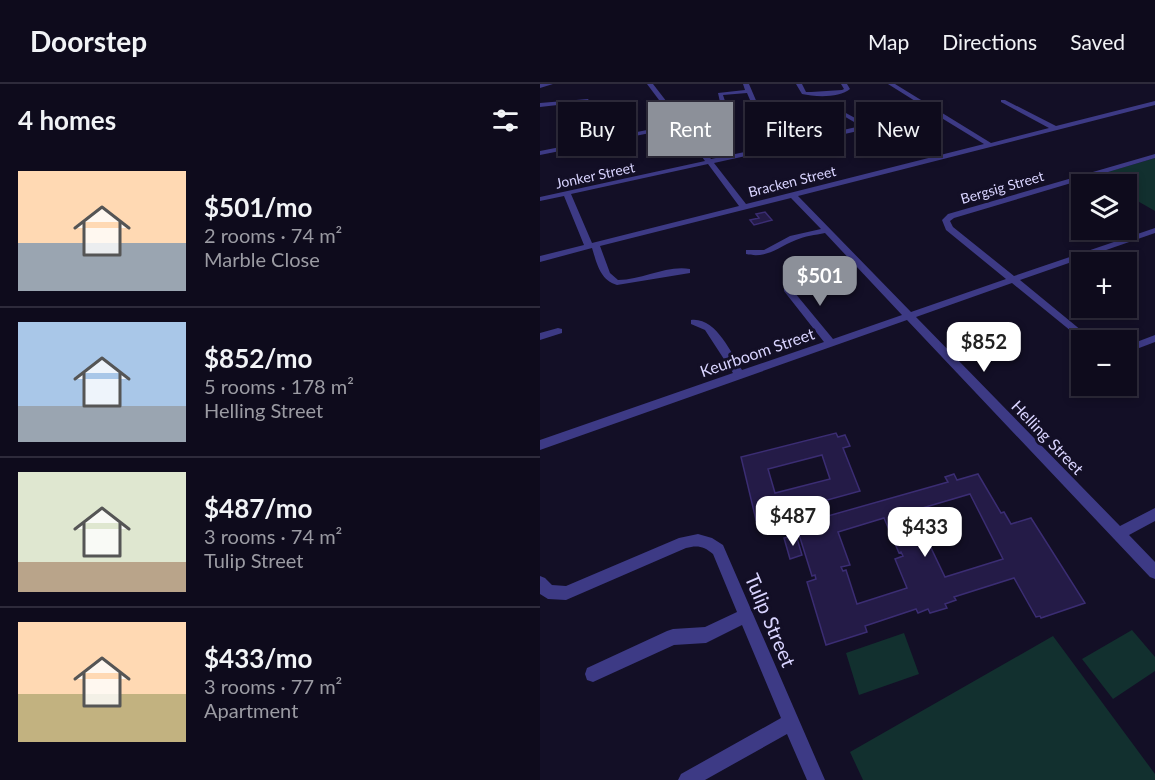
<!DOCTYPE html>
<meta charset="utf-8">
<style>
body{margin:0;font-family:Lato,sans-serif;background:#171425;color:#f1f3f6;height:100vh;display:flex;flex-direction:column;font-size:22px;white-space:nowrap}
*{box-sizing:border-box;margin:0}
p{font-size:20px;color:#9b9ba3}
.icon{flex:none;width:33px;height:33px;fill:none;stroke:currentColor;stroke-width:2;stroke-linecap:round;stroke-linejoin:round}
.map{position:relative;flex:1;overflow:hidden}
.drawer{display:flex;flex-direction:column;background:#0e0b1c;width:540px}
.drawer>*{flex:none}
.hud{position:absolute;left:18px;top:18px;width:507px;height:54px;display:flex;gap:12px}
.fabs{position:absolute;left:531px;top:90px;display:grid;gap:12px}
.fabs a{display:grid;place-items:center;width:66px;height:66px;border-radius:0px;background:#0e0b1c;box-shadow:0 3px 9px #0003,0 0 0 2px #2e2b3b;font-size:30px}
.price{position:absolute;translate:-50% -51px;padding:0 14px;border-radius:12px;background:#fff;color:#222;font-size:20px;line-height:39px;filter:drop-shadow(0 2px 3px #0008)}
.price::after{content:'';position:absolute;left:50%;top:36px;width:18px;height:14px;margin-left:-9px;background:inherit;clip-path:polygon(0 0,100% 0,50% 100%)}
.price.selected{background:#8c9099;color:#fff}
ul{padding:0;list-style:none}
li{display:flex;align-items:center;gap:18px;height:150px;padding:0 18px}
li+li{border-top:2px solid #2e2b3b}
li span{display:grid;place-items:center;flex:none;width:168px;height:120px;border-radius:0px;color:#555}
li>.icon{margin-inline-start:auto}
span .icon{width:72px;height:72px;fill:#fffc;stroke-width:1}
li b{font-size:26px}
h2{display:flex;justify-content:space-between;align-items:center;height:72px;padding:0 18px;font-size:26px}
.pill{padding:0 21px;border-radius:0px;background:#0e0b1c;box-shadow:0 3px 9px #0003,0 0 0 2px #2e2b3b;font-size:21px;line-height:54px}
.pill.selected{background:#8c9099;color:#fff}
header{display:flex;align-items:center;gap:36px;box-sizing:border-box;height:84px;padding:0 30px;background:#0e0b1c;border-bottom:2px solid #2e2b3b}
header strong{font-size:28px}
nav{display:flex;gap:33px;margin-inline-start:auto;font-size:21px}
main{display:flex;flex:1;min-height:0}
.map>svg:first-child{display:block}
.green{fill:#12302f}
.building{fill:#241b47;stroke:#3b2d73;stroke-width:1.5;fill-rule:evenodd}
.lines{fill:none;stroke-linecap:round;stroke-linejoin:round}
.street{fill:#3d3a85;fill-rule:evenodd}
.labels{text-anchor:middle;dominant-baseline:central;stroke-width:6;stroke-linejoin:round;paint-order:stroke}
.far-street-label{font-size:14px;fill:#d9d4ff;stroke:#130f26}
.street-label{font-size:16px;fill:#d9d4ff;stroke:#130f26}
.near-street-label{font-size:20px;fill:#d9d4ff;stroke:#130f26}
</style>
<header>
<strong>Doorstep</strong>
<nav><a>Map</a><a>Directions</a><a>Saved</a></nav>
</header>
<main>
<section class="drawer">
<h2>4 homes<svg class="icon" aria-label="filters" viewBox="0 0 24 24"><path d="M4 7h16M4 17h16"/><circle cx="9" cy="7" r="2"/><circle cx="15" cy="17" r="2"/></svg></h2>
<ul>
<li><span style="background:linear-gradient(#ffd9b3 60%,#9aa5b1 0)"><svg class="icon" aria-label="home" viewBox="0 0 24 24"><path d="M3 11l9-7 9 7M6 9v11h12V9"/></svg></span><div><b>$501/mo</b><p>2 rooms · 74 m²</p><p>Marble Close</p></div></li>
<li><span style="background:linear-gradient(#a9c7e8 70%,#9aa5b1 0)"><svg class="icon" aria-label="home" viewBox="0 0 24 24"><path d="M3 11l9-7 9 7M6 9v11h12V9"/></svg></span><div><b>$852/mo</b><p>5 rooms · 178 m²</p><p>Helling Street</p></div></li>
<li><span style="background:linear-gradient(#dfe7d0 75%,#b9a48a 0)"><svg class="icon" aria-label="home" viewBox="0 0 24 24"><path d="M3 11l9-7 9 7M6 9v11h12V9"/></svg></span><div><b>$487/mo</b><p>3 rooms · 74 m²</p><p>Tulip Street</p></div></li>
<li><span style="background:linear-gradient(#ffd9b3 60%,#c2b280 0)"><svg class="icon" aria-label="home" viewBox="0 0 24 24"><path d="M3 11l9-7 9 7M6 9v11h12V9"/></svg></span><div><b>$433/mo</b><p>3 rooms · 77 m²</p><p>Apartment</p></div></li>
</ul>
</section>
<div class="map">
<svg width="615" height="696" viewBox="0 0 615 696">
<rect width="100%" height="100%" fill="#130f26"/>
<path class="green" d="M615 74V127L587 111 586 100H568L554 92Z
M592 546 615 573V587L573 615 542 575Z
M364 549 379 590 319 611 306 569Z
M513 552 615 690V696H323L310 668Z"/>
<path class="building" d="M225 128 232 136 214 141 210 136 219 134 216 130Z
M296 349 298 353 305 351 310 362 303 364 320 407 251 426 253 432 229 439 227 433 216 436 201 373ZM282 371 290 395 235 409 228 385Z
M414 390 417 396 438 390 461 429 464 428 471 440 491 434 545 519 501 534 500 532 496 533 474 494 414 513 416 516 405 520 407 524 390 529 388 525 378 529 376 525 325 542 327 548 286 561 267 498 276 495 275 491 272 492 256 441 408 398 405 393ZM430 410 463 475 405 493 391 464 388 465 387 460 394 458 379 425ZM344 434 359 469 361 468 363 472 355 475 367 504 317 520 306 486 303 487 301 483 310 481 298 448Z
M256 451 262 471 250 475 244 454Z"/>
<g class="lines">
<path class="street" d="M0 0H13L0 4Z
M107 0H113L171 75 252 58 213 23 207 9 183 11 185 17 180 18 178 9 205 6 203 0H209L218 21 258 56 321 42 302 31 304 28 328 41 391 27 348 0H355L451 59 509 44 461 18V16H465L516 42 615 17V21L258 112 371 228 466 195 406 146 402 136 408 130 615 70V74L414 134 410 137 413 143 474 192 615 144V149L480 196 553 256H542L472 199 376 233 580 442 615 424V437L589 451 615 478V495L610 493 367 236 0 366V356L193 289 165 246 151 240V236C176 233 191 269 202 286L284 258 244 207V203H250L293 255 362 231 285 149C275 151 265 152 256 156 238 163 227 175 206 170V166H224L250 152 281 145 251 114 60 162 70 189 78 196C103 196 126 181 150 185V189L77 201C60 196 57 180 52 164L0 178V172L44 161 24 112 0 117V113L165 77 140 43 0 71V67L66 54 44 18 0 23V19L48 15 72 53 137 40ZM395 30 444 60 206 120 174 79ZM168 80 199 122 52 159 31 110Z
M256 0H262L266 8H271L302 6 304 5 301 0H307L310 5C300 14 275 13 262 10Z
M18 244 22 245V249L0 256V249Z
M615 251V258L586 269V262Z
M158 450 172 454 183 461 285 696H267L247 650 165 696H138L141 690 241 634 202 541 166 559 134 561 53 598 47 596 45 590 47 584 127 547 133 545 165 543 197 528 173 470C164 462 157 461 146 464L26 516 8 515 0 510V492L5 494 12 501 26 502 139 454Z"/>
</g>
<g class="labels">
<g class="far-street-label">
<text transform="translate(55 91) rotate(-12)">Jonker Street</text>
<text transform="translate(252 97) rotate(-14)">Bracken Street</text>
<text transform="translate(462 103) rotate(-16)">Bergsig Street</text>
</g>
<g class="street-label">
<text transform="translate(217 268) rotate(-19)">Keurboom Street</text>
<text transform="translate(508 353) rotate(46)">Helling Street</text>
</g>
<g class="near-street-label">
<text transform="translate(231 536) rotate(67)">Tulip Street</text>
</g>
</g>
</svg>
<div class="fabs">
<a><svg class="icon" aria-label="layers" viewBox="0 0 24 24"><path d="M12 4l9 5-9 5-9-5zM3 14l9 5 9-5"/></svg></a>
<a>+</a>
<a>−</a>
</div>
<b class="price selected" style="left:280px;top:223px">$501</b>
<b class="price" style="left:444px;top:289px">$852</b>
<b class="price" style="left:253px;top:463px">$487</b>
<b class="price" style="left:385px;top:474px">$433</b>
<div class="hud">
<a class="pill">Buy</a>
<a class="pill selected">Rent</a>
<a class="pill">Filters</a>
<a class="pill">New</a>
</div>
</div>
</main>
